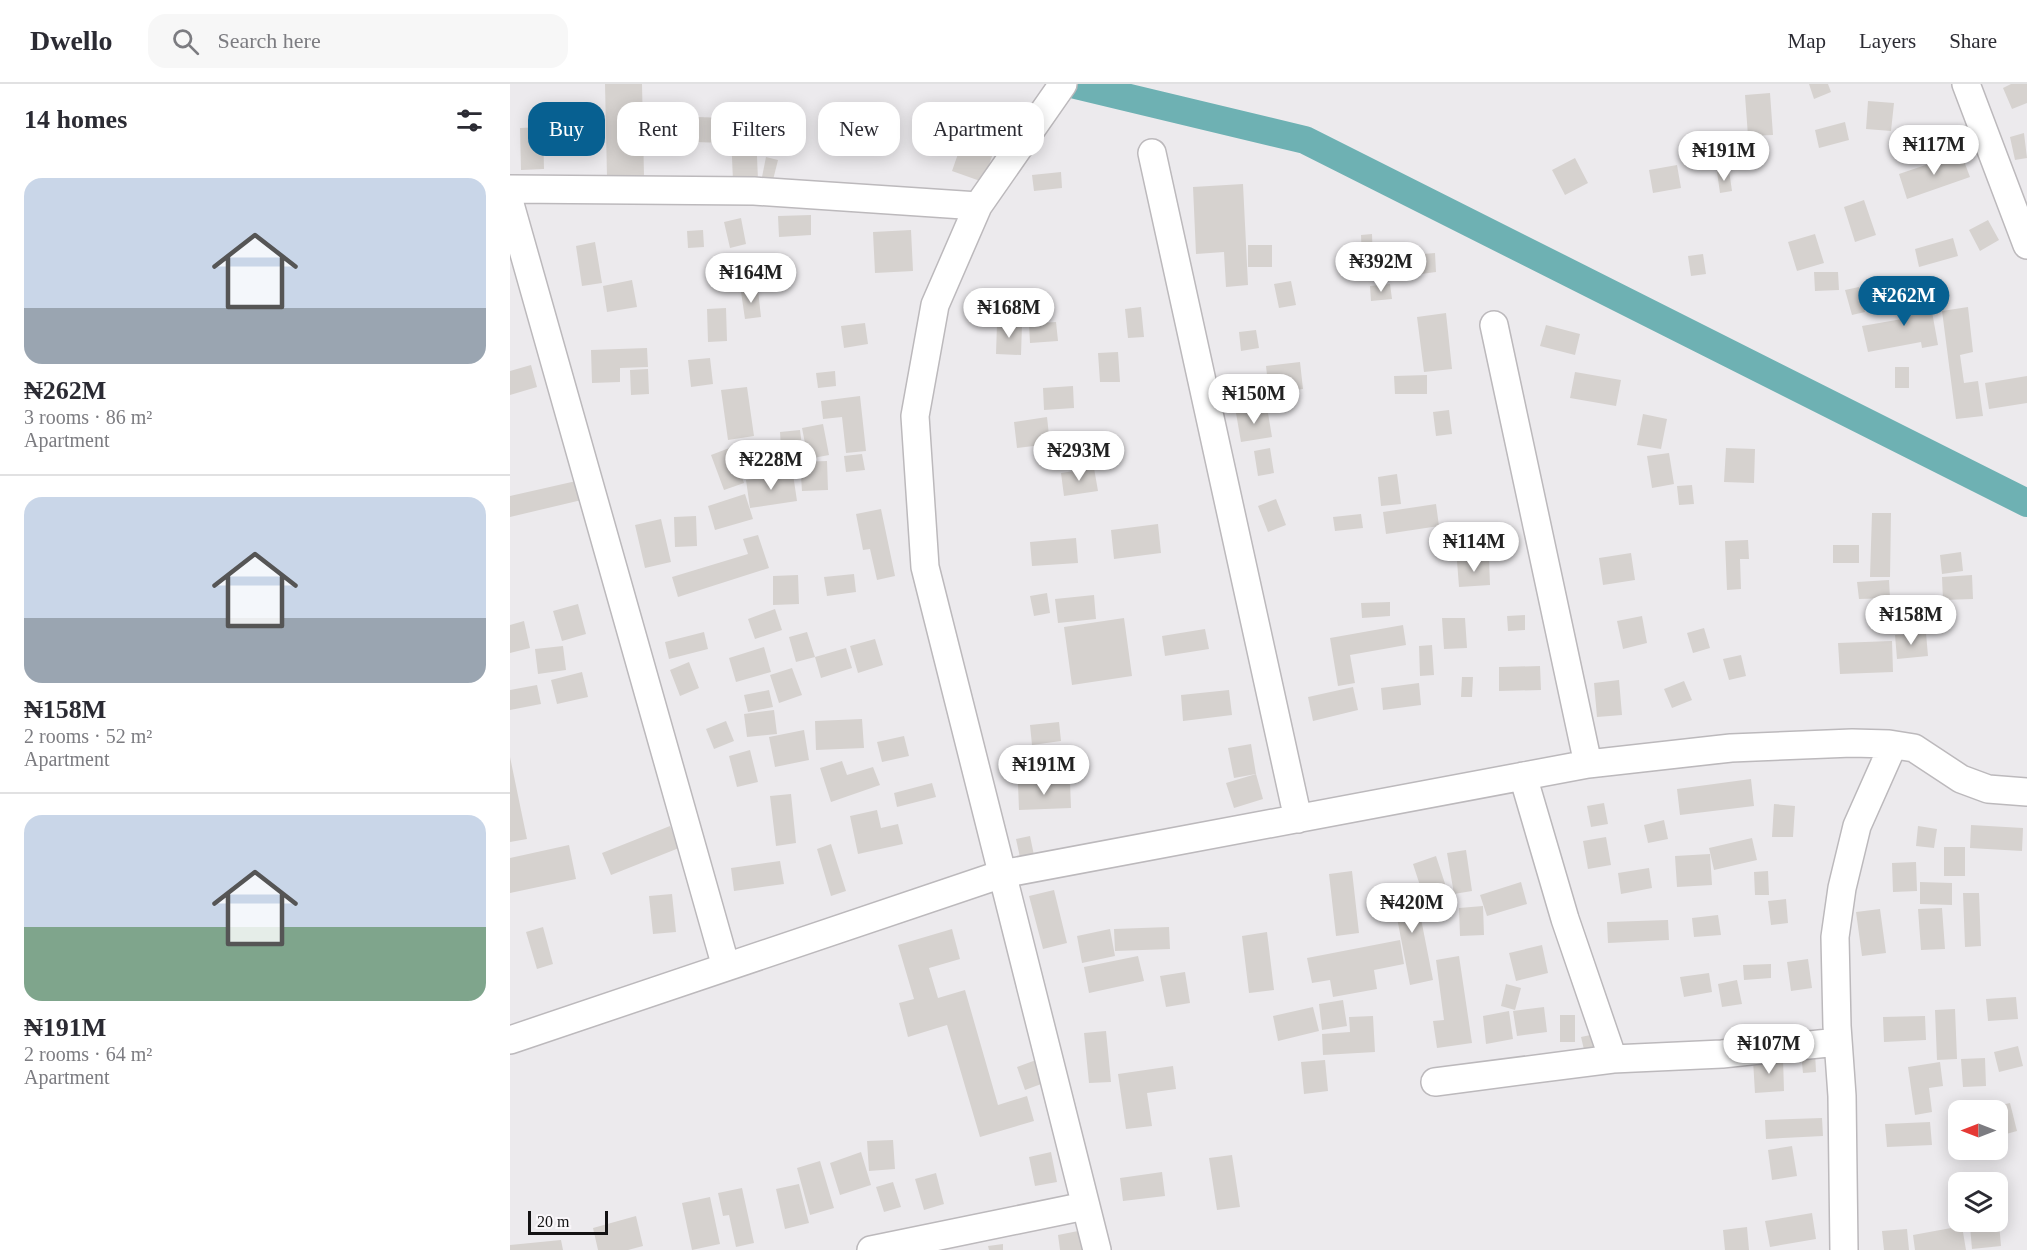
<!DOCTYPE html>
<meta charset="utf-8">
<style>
body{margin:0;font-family:"Times New Roman",serif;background:#f7f7f7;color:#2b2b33;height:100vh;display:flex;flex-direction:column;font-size:22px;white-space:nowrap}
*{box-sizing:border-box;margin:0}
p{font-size:20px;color:#7c7c81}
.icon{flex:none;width:33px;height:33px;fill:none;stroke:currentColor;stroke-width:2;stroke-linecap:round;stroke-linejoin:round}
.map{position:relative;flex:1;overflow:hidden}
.drawer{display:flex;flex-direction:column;background:#fff;width:510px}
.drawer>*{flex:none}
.banner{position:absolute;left:18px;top:18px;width:570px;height:54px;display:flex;gap:12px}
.needle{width:39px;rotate:270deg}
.fabs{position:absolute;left:1438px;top:1016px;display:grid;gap:12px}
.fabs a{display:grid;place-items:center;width:60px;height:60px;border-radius:12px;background:#fff;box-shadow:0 3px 15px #0003;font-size:30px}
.scale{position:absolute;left:18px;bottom:15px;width:80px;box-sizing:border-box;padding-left:6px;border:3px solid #131213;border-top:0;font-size:16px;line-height:21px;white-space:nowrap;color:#131213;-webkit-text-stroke:4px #faf7fa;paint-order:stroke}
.price{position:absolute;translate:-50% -51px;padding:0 14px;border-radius:21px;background:#fff;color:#222;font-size:20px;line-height:39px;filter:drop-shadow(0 2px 3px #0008)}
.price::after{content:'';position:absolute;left:50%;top:36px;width:18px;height:14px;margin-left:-9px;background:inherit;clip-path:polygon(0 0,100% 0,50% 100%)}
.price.on{background:#076091;color:#fff}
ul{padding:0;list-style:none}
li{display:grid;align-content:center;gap:12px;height:318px;padding:0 24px}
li+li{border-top:2px solid #e1e1e2}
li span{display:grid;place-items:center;height:186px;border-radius:18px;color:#555}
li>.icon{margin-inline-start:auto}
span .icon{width:108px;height:108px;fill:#fffc;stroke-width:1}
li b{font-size:26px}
h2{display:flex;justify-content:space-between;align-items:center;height:72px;padding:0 24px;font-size:26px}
.pill{padding:0 21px;border-radius:18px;background:#fff;box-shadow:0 3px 15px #0003;font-size:21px;line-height:54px}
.pill.on{background:#076091;color:#fff}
header{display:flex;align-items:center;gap:36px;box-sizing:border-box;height:84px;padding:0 30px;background:#fff;border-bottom:2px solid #e1e1e2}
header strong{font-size:28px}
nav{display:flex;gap:33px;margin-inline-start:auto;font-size:21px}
.search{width:420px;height:54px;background:#f7f7f7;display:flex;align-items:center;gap:15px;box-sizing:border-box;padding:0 21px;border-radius:18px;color:#7c7c81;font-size:22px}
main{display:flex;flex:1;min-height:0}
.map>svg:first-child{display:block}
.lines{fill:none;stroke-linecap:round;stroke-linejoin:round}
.canal{stroke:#6eb1b3;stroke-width:28}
.building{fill:#d6d2cf}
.minor-casing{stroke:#bcb9bc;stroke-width:30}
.minor{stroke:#fff;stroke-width:27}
</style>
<header>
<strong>Dwello</strong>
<div class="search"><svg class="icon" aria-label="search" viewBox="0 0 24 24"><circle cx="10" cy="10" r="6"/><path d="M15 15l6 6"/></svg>Search here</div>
<nav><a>Map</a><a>Layers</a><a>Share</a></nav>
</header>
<main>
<section class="drawer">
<h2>14 homes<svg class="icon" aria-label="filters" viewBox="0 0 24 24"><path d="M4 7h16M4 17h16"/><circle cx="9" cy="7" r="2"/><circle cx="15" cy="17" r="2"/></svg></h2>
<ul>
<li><span style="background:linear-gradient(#c9d6e8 70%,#9aa5b1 0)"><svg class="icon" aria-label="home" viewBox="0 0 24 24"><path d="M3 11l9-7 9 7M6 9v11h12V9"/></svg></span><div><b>₦262M</b><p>3 rooms · 86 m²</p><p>Apartment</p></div></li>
<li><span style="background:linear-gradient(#c9d6e8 65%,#9aa5b1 0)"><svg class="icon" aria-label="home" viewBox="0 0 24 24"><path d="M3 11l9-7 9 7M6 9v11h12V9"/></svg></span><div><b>₦158M</b><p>2 rooms · 52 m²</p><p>Apartment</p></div></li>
<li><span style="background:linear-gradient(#c9d6e8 60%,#7fa58c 0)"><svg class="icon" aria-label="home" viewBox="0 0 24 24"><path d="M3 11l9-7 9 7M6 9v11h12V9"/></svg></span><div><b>₦191M</b><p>2 rooms · 64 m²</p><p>Apartment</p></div></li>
</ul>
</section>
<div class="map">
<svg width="1517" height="1166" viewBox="0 0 1517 1166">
<rect width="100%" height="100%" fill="#eceaed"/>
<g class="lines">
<path class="canal" d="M561 0 795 56 1517 419"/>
</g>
<path class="building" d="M95 0H132L134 92 97 93Z
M1299 0H1318L1321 8 1304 15Z
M1501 0H1517V19L1502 25 1493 4Z
M1260 9 1263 51 1238 52 1235 11Z
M1358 17 1384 19 1381 47 1356 45Z
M463 27 494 38 473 98 442 87Z
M157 32 216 34 215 59 156 57Z
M1335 38 1339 56 1309 64 1305 46Z
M33 43 34 85 11 86 10 44Z
M246 49 248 96 223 97 221 50Z
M1514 49 1517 74 1505 76 1500 53Z
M1451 69 1460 93 1397 115 1389 90Z
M256 73 268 76 263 96 252 93Z
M1065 74 1078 99 1055 111 1042 86Z
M1167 81 1171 104 1143 109 1139 86Z
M1219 86 1222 107 1210 109 1207 88Z
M551 88 552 104 524 107 522 91Z
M733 100 738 201 716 203 714 168 686 170 683 103Z
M1354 116 1366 151 1345 158 1334 123Z
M301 131V151L269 153 268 132Z
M231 134 236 160 220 164 214 138Z
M1478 136 1489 156 1470 167 1459 146Z
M193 146 194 163 178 164 177 147Z
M401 146 403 187 365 189 363 148Z
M862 150 863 177 852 178 851 151Z
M1305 150 1314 179 1287 187 1278 158Z
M1443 154 1448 172 1409 183 1405 165Z
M85 158 92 199 72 202 66 162Z
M738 161H762V183H738Z
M925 169 926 188 903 191 901 171Z
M1193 170 1196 190 1181 192 1178 172Z
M269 171 270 199H244L243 172Z
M1304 188H1328L1329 206 1305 207Z
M122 196 127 223 97 228 93 202Z
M781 197 786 221 769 224 764 200Z
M880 200 882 215 861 217 860 202Z
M1349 203 1355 228 1342 231 1335 206Z
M248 206 251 233 235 235 231 208Z
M1419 211 1428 261 1412 264 1411 258 1358 268 1352 242 1392 235 1388 216Z
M631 223 634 253 618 254 615 225Z
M1458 223 1463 268 1450 271 1454 299 1468 297 1473 332 1446 335 1432 227Z
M216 224 217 257 198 258 197 225Z
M936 229 942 285 914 288 907 233Z
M546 238 548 257 520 259 519 240Z
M355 239 358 260 334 264 331 242Z
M487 240H512L511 271 486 270Z
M1036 241 1070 250 1065 271 1030 262Z
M746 246 749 264 731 267 729 248Z
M137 264 138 283 110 284V298L82 299 81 266Z
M608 268 610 298H590L588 269Z
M200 274 203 300 181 303 178 276Z
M790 278 793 305 759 309 756 282Z
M21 281 27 303 0 311V287Z
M1385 283H1399V304H1385Z
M138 285 139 310 121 311 120 286Z
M325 287 326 302 308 304 306 289Z
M1065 288 1111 296 1106 322 1060 314Z
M917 291V310H885L884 292Z
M1517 292V319L1479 325 1475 299Z
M563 302 564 324 534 326 533 304Z
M237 303 244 352 218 356 211 306Z
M350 312 356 367 336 369 332 333 313 335 311 317Z
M757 323 762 353 731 358 726 329Z
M939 326 942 350 926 352 923 328Z
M1133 330 1157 335 1151 365 1127 361Z
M537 333 540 360 507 364 504 338Z
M313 340 319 371 298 375 292 344Z
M290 346 292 362 271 364 270 348Z
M222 363 234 399 214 406 201 371Z
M760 364 764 389 748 392 744 367Z
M1216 364 1245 365 1244 399 1214 398Z
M1159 369 1164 400 1142 404 1137 372Z
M352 370 355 386 336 388 334 372Z
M317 377 318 406 292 407 290 378Z
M584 384 588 407 554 412 551 389Z
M283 390 287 417 240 424 236 396Z
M887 390 891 420 871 422 868 393Z
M75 395 80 414 0 433V412Z
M1182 401 1184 420 1169 421 1167 402Z
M235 410 243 435 205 446 198 422Z
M766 415 776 441 758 448 748 422Z
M926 420 929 442 876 450 873 428Z
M371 425 385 492 367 496 360 465 353 466 346 430Z
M1362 429H1381L1380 493H1360Z
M851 430 853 444 825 447 823 433Z
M186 432 187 462 165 463 164 433Z
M151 435 161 478 135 484 125 441Z
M648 440 651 469 604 475 601 446Z
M248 451 259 484 168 513 162 493 238 470 233 455Z
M566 454 568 479 522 482 520 458Z
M1238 456 1239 475H1230L1231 505 1217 506 1215 457Z
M1323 461H1349V479H1323Z
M1451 468 1453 487 1432 490 1430 471Z
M1121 469 1125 496 1093 501 1089 474Z
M979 475 980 501 949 503 947 477Z
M344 490 346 508 317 512 314 493Z
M288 491 289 520 263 521V492Z
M1462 491 1463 515 1433 516 1432 493Z
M1379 496 1380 514 1349 515 1347 498Z
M537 509 540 529 524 532 520 512Z
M584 511 586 535 548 539 545 515Z
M880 518V532L852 534 851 519Z
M68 520 76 550 52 557 43 527Z
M265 525 272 546 245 555 238 535Z
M1015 531V546L998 547 997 532Z
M1132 532 1137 559 1113 565 1107 537Z
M614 534 622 592 562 601 554 543Z
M932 534H955L957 564 934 565Z
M14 537 20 564 0 569V541Z
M893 541 896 561 840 571 845 599 828 602 820 554Z
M1194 544 1200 564 1183 569 1177 549Z
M695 545 699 565 655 572 652 552Z
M194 548 198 565 159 575 155 558Z
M297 548 305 573 286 578 279 553Z
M1416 549 1418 572 1387 575 1385 551Z
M365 555 373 581 348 589 340 562Z
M1382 557 1383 588 1330 590 1328 559Z
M922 561 924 591 910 592 909 562Z
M53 562 56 586 28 590 25 565Z
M254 563 261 588 226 598 219 574Z
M336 564 342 584 311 594 305 573Z
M1231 571 1236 592 1219 596 1213 575Z
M179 578 189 604 170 612 160 586Z
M1030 582 1031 606 989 607V583Z
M282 584 292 611 269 619 260 591Z
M72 588 78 613 47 620 41 596Z
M952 593H963L962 613H951Z
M1109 596 1112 631 1087 633 1084 599Z
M1174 597 1182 616 1162 624 1154 605Z
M909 599 911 621 873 626 871 604Z
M27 601 31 620 0 626V606Z
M843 603 848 626 803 637 798 613Z
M259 606 263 623 238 628 234 611Z
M719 606 722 631 673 637 671 611Z
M264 626 267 650 237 653 234 630Z
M352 635 354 664 306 666 305 637Z
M216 637 224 657 204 665 196 645Z
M549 638 551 657 522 661 520 641Z
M294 646 299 676 265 683 259 653Z
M394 652 399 672 372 678 367 658Z
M741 660 746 690 724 694 718 664Z
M240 666 248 698 227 703 219 672Z
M0 673 17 755 0 758Z
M332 677 337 691 363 683 370 701 321 718 310 684Z
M746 690 753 715 724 724 716 699Z
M1241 695 1244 722 1170 731 1167 705Z
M560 698 561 724 509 726 508 700Z
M422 699 426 713 387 723 384 709Z
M281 710 286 759 266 762 260 712Z
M1094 719 1098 740 1081 743 1077 722Z
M1264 720 1285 722 1283 753H1262Z
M367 726 371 744 388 740 393 760 348 770 340 732Z
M1154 736 1158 755 1138 759 1134 741Z
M1461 741 1513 744 1512 767 1460 764Z
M160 742 169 764 101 791 92 769Z
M1408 742 1427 745 1424 764 1406 762Z
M520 752 525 776 511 778 506 755Z
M1096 753 1101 781 1078 785 1073 757Z
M1242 754 1247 776 1204 786 1199 764Z
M321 760 336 807 321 812 307 765Z
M59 761 66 795 0 809V774Z
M1434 763H1455V792H1434Z
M956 766 962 807 944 810 937 769Z
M1200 770 1202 801 1167 803 1165 772Z
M926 772 939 812 916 820 903 780Z
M270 777 274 800 224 807 221 784Z
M1406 778 1407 807 1383 808 1382 779Z
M1139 784 1142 804 1111 810 1108 789Z
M842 787 849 849 826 852 819 790Z
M1258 787 1259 811H1245L1244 788Z
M1011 798 1017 820 977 832 970 811Z
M1410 798 1442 799V821L1410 820Z
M904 799 923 896 900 901 881 803Z
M544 806 557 859 533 865 519 812Z
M1453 809H1469L1471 862 1455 863Z
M162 810 166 848 143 850 139 812Z
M1276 815 1278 839 1261 841 1258 817Z
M973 822 974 851 950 852 949 824Z
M1432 824 1435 865 1411 866 1408 825Z
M1370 825 1376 869 1352 872 1346 828Z
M1208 831 1211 851 1184 853 1182 834Z
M1158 836 1159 856 1098 859 1097 838Z
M33 843 43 880 27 885 16 848Z
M659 843 660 865 605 867 604 845Z
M442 845 450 875 419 884 428 914 455 906 488 1021 517 1012 524 1037 470 1053 437 941 398 953 389 919 404 915 388 861Z
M600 845 605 872 572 879 567 852Z
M757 848 764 906 739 909 732 852Z
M890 856 894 880 864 886 867 905 823 913 820 896 802 899 797 874Z
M1032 861 1038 889 1006 897 999 869Z
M628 872 634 897 579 909 574 883Z
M949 872 962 959 927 964 923 937 934 936 926 876Z
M1298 875 1302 904 1281 907 1277 878Z
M1261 880V894L1234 896 1233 881Z
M675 888 680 919 656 923 650 892Z
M1199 889 1202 908 1174 913 1170 893Z
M1227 896 1232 920 1212 923 1208 900Z
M996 900 1011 904 1005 926 991 922Z
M1506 913 1508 935 1478 937 1476 915Z
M833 916 837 942 812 946 809 920Z
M803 923 809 947 768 957 763 932Z
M1034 923 1037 948 1007 952 1003 927Z
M1445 925 1447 975 1427 976 1425 926Z
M999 927 1003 955 976 960 973 932Z
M1050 931H1065V958H1050Z
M863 932 865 968 813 971 812 950 840 948 839 933Z
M1415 932 1416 956 1374 958 1373 933Z
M596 947 601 998 579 999 574 949Z
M1090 949 1096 970 1076 974 1071 953Z
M1508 962 1513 982 1489 988 1484 968Z
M1305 968 1306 988 1293 989 1291 969Z
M1273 974 1274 1007 1245 1009 1243 976Z
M1475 974 1476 1002 1453 1003 1451 975Z
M526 976 534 999 515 1006 507 983Z
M815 976 818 1007 794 1010 791 978Z
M1430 978 1433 1002 1419 1004 1422 1028 1405 1031 1398 983Z
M663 982 666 1005 637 1009 642 1042 616 1045 608 990Z
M1500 1019 1507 1047 1489 1052 1488 1026H1483L1482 1023Z
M1312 1034 1313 1052 1256 1055 1255 1036Z
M1420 1038 1422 1061 1377 1063 1375 1040Z
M383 1056 385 1085 359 1087 357 1057Z
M1282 1062 1287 1092 1262 1096 1258 1066Z
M351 1068 361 1101 330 1111 320 1079Z
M541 1068 547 1098 525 1102 519 1073Z
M722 1071 730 1123 707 1126 699 1074Z
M310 1077 324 1124 300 1131 287 1084Z
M652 1088 655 1112 613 1117 610 1094Z
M426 1089 434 1120 414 1126 405 1095Z
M383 1098 391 1123 374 1128 366 1103Z
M289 1100 299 1139 275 1145 266 1105Z
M232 1104 244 1159 226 1163 219 1131 213 1132 208 1109Z
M200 1113 210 1160 182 1166 172 1119Z
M1302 1129 1306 1155 1260 1163 1255 1137Z
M126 1132 133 1162 118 1166H88L83 1144Z
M1489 1139 1491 1162 1462 1165 1460 1142Z
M1452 1142 1456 1166H1405L1403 1151Z
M1237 1143 1239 1166H1215L1213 1146Z
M1397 1145 1399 1166H1374L1372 1147Z
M568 1147 572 1166H550L548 1151Z
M51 1156 53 1166H0V1161Z
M493 1160V1166H479L478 1162Z"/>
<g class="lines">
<g class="minor-casing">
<path id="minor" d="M553 0 468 122 425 221 405 332 415 483 587 1166
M1456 0 1517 161
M642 69 788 735
M0 105 244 107 468 122
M0 120 216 883
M984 241 1078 680
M1013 692 1055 835 1103 975
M0 956 492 790 1078 680 1221 664 1342 659 1379 660 1404 664 1451 695 1478 705 1517 708
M925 998 1103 975 1212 970 1328 958
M361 1166 575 1122
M1334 1166 1332 1012 1327 942 1325 853 1332 804 1347 742 1383 661"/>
</g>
<use href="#minor" class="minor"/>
</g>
</svg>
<div class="fabs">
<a><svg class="needle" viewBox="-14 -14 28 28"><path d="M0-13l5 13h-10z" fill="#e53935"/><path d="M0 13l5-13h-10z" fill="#7c7c81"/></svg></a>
<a><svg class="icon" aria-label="layers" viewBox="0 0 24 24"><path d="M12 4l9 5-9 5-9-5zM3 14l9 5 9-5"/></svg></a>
</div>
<div class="scale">20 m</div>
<b class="price" style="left:1424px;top:92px">₦117M</b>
<b class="price" style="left:1214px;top:98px">₦191M</b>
<b class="price" style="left:871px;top:209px">₦392M</b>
<b class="price" style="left:241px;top:220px">₦164M</b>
<b class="price on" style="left:1394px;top:243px">₦262M</b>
<b class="price" style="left:499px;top:255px">₦168M</b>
<b class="price" style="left:744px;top:341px">₦150M</b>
<b class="price" style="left:569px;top:398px">₦293M</b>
<b class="price" style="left:261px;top:407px">₦228M</b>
<b class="price" style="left:964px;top:489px">₦114M</b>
<b class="price" style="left:1401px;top:562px">₦158M</b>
<b class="price" style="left:534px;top:712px">₦191M</b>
<b class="price" style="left:902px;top:850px">₦420M</b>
<b class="price" style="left:1259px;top:991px">₦107M</b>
<div class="banner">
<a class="pill on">Buy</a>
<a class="pill">Rent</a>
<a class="pill">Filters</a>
<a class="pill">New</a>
<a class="pill">Apartment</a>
</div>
</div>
</main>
